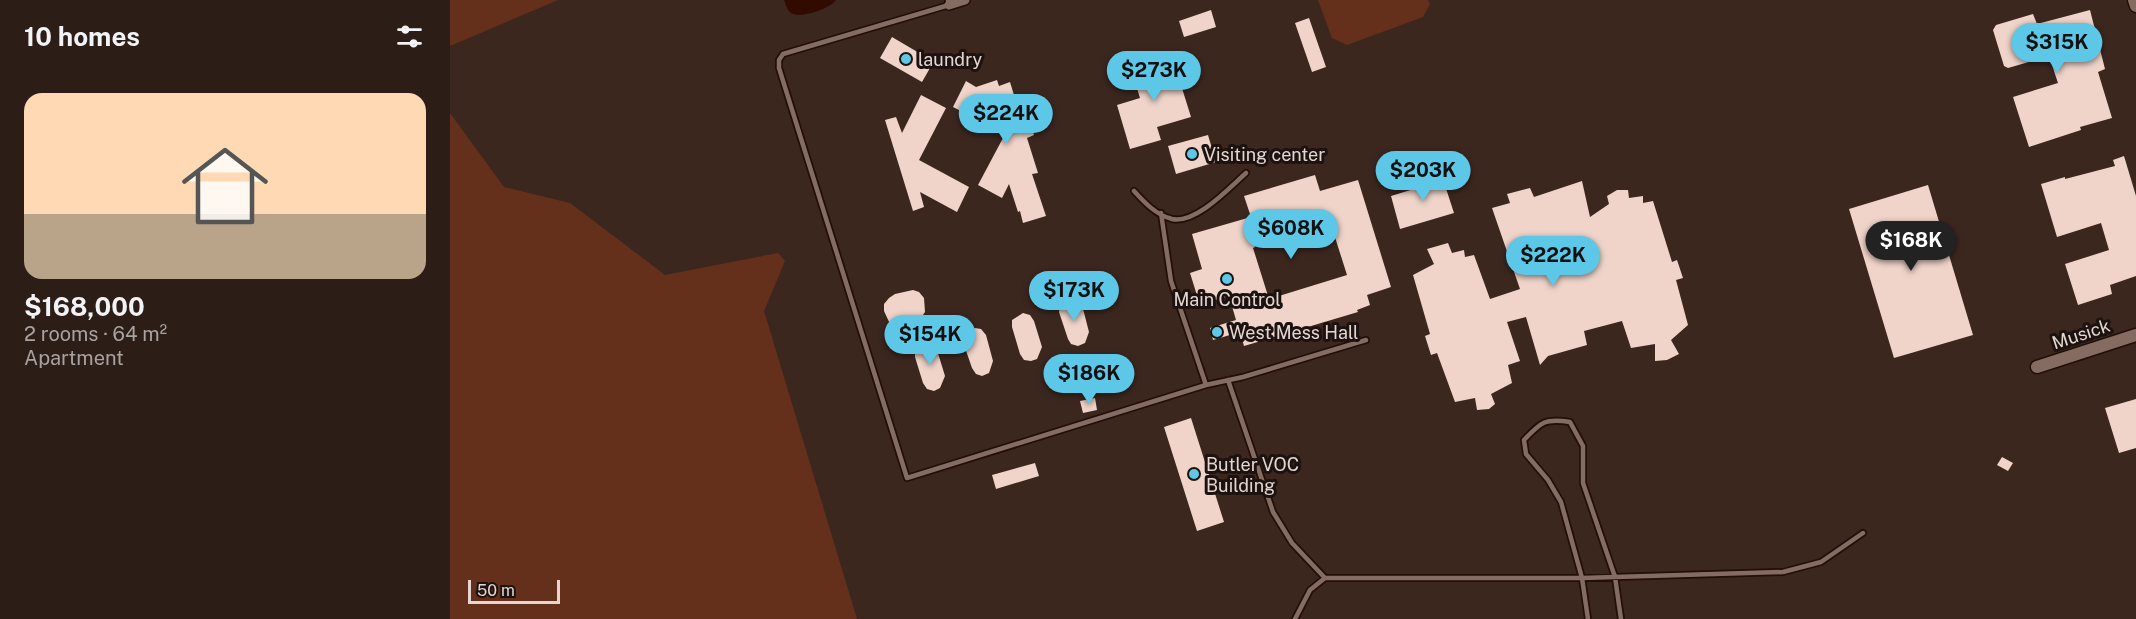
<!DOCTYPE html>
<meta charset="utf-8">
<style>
body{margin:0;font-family:"Public Sans",sans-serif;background:#352620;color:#f1f3f6;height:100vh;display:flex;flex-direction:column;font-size:22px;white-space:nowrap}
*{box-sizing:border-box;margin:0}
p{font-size:20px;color:#a7a2a1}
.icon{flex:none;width:33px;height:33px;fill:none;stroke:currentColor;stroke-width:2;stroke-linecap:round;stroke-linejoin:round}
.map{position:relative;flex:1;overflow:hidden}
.drawer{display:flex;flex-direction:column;background:#2d1d17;width:450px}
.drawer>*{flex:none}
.scale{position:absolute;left:18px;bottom:15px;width:92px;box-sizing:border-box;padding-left:6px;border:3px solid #e5d6d1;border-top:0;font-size:16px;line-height:21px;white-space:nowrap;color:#e5d6d1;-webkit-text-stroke:4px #1c120f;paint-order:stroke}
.price{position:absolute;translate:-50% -51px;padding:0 14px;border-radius:21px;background:#5dc7e8;color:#111;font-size:20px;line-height:39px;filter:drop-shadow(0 2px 3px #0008)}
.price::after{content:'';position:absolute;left:50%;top:36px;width:18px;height:14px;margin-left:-9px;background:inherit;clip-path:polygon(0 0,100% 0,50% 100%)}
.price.active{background:#222;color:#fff}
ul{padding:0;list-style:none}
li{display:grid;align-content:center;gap:12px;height:318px;padding:0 24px}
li+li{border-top:2px solid #483b36}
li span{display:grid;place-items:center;height:186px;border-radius:18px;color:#555}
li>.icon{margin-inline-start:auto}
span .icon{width:108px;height:108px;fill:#fffc;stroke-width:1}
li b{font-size:26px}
h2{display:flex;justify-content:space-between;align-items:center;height:72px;padding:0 24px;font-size:26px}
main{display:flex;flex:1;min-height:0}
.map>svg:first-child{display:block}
.green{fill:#64301b}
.water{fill:#320b00}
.building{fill:#f0d4ca;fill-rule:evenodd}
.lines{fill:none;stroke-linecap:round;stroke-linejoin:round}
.service-casing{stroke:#220f08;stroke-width:8}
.minor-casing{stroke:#220f08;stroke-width:12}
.tertiary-casing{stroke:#220f08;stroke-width:15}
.service{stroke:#856c63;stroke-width:4.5}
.minor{stroke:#856c63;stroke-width:9}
.tertiary{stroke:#856c63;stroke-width:12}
.poi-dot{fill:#5dc7e8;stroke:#1c120f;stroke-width:2}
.labels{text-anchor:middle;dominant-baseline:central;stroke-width:6;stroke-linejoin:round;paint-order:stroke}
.poi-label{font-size:18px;fill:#e5d6d1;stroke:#1c120f;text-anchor:start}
.street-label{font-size:18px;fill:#e5d6d1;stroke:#1c120f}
</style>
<main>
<section class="drawer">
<h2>10 homes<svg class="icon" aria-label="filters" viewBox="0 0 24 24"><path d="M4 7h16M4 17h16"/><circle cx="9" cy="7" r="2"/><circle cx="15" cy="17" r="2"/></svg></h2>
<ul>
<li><span style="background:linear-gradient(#ffd9b3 65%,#b9a48a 0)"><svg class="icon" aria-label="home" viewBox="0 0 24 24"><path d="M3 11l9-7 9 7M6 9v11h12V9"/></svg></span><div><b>$168,000</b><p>2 rooms · 64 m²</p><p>Apartment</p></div></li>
</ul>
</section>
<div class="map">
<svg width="1686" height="619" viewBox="0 0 1686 619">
<rect width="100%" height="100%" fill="#3c271f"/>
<path class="green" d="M0 0H108L0 46Z
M868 0H978L980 4 973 17 897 45 882 38Z
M0 113 54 187 120 203 215 275 328 253 335 261 314 311 407 619H0Z"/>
<path class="water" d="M334 0H386C380 9 350 19 341 13 337 10 336 5 334 0Z"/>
<path class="building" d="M761 10 766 27 734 37 729 21Z
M1640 10 1655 69 1648 72 1662 118 1630 127 1631 130 1579 147 1563 97 1608 83 1599 56 1558 68 1554 66 1543 30 1546 25 1583 14 1587 24Z
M859 18 876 67 862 72 845 23Z
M442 37 481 60 477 66 480 68 472 82 430 58Z
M721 53 741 117 707 127 711 140 680 149 667 105 690 98 686 85 691 84 685 64Z
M547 80 549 86 560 82 571 118 578 115 584 135 577 138 588 173 582 174 596 216 573 223 570 211 568 212 559 184 552 198 528 185 553 138 550 131 503 107 516 81 526 87Z
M471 95 496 108 469 160 519 187 507 212 470 192 474 207 463 211 435 120 446 117 452 133Z
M758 135 766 162 726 174 718 146Z
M1674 156 1686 196V276L1660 285 1662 294 1628 305 1615 264 1659 250 1651 223 1607 237 1591 184 1615 177V179L1665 166 1663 160Z
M990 170 1004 213 950 229 941 196 980 184 976 173Z
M865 175 870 191 908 180 941 287 917 295 920 305 907 310 908 312 794 346 790 332 763 340 760 328 786 320 779 296 750 305 740 273 752 269 742 234 801 217 794 196ZM877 212 897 275 819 299 803 248 805 247 802 235Z
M1132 181 1140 217 1159 204 1157 196 1167 190H1178L1179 198 1193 196V203L1203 201 1222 262 1227 260 1233 278 1226 280 1238 325 1221 340 1229 354 1217 360 1205 361V344L1181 348 1172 321 1134 331 1137 345 1098 356 1090 365 1076 317 1057 322 1070 361 1058 365 1062 383 1041 394 1045 404 1039 409 1027 410 1025 398 1005 402 987 353 981 355 975 336 980 334 963 275 984 264 977 249 998 243 1002 253 1014 250 1015 257 1024 255 1040 299 1070 289 1042 208 1060 203 1057 194 1080 188 1084 197Z
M1478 185 1523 335 1444 358 1399 209Z
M463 290 469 292 474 298 475 312 471 318 455 325 440 324 434 311V304L439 298 445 294Z
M621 298 627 300 632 305 639 332 635 343 628 346 621 344 618 339 609 312 610 305 614 300Z
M573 313 580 315 584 321 592 347 587 359 581 361 574 360 570 354 562 327V320Z
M525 328 531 329 536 335 543 361 539 373 532 376 526 374 522 368 513 342V335Z
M476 342 483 344 487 350 495 376 490 388 484 391 477 389 473 383 465 357V350Z
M645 398 647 410 633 413 630 401Z
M1686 399V448L1669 453 1655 408Z
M741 418 774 522 747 531 714 427Z
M1552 457 1563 463 1558 471 1547 465Z
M585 463 589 476 546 489 542 475Z"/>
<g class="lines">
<g class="service-casing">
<path id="service" d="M498 0 499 5 333 54 329 60V68L457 478 756 385 721 281 711 213
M684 191C694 202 706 215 722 219 746 224 779 188 796 173
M778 380 823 512 842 543 875 578H1132L1333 572 1371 562 1413 533
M756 385 793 377 916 340
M845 619 860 590 875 578
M1138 619 1132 578 1111 502 1098 480 1076 454 1074 440C1091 422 1095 418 1120 422L1133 446V483L1165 577 1171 619"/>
</g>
<g class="minor-casing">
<path id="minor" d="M499 5 515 0"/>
</g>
<g class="tertiary-casing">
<path id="tertiary" d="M1684 0 1686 6
M1587 367 1686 335"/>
</g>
<use href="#service" class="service"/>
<use href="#minor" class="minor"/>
<use href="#tertiary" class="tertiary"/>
</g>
<g class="poi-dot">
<circle cx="456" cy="59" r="6"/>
<circle cx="742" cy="154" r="6"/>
<circle cx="777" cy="279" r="6"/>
<circle cx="767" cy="332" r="6"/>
<circle cx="744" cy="474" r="6"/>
</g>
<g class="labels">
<g class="poi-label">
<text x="468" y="59">laundry</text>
<text x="754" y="154">Visiting center</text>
<text x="777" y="299" text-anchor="middle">Main Control</text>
<text x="779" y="332">West Mess Hall</text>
<text x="756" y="464">Butler VOC<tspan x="756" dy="21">Building</tspan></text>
</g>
<g class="street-label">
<text transform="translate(1631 334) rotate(-18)">Musick</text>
</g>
</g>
</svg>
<div class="scale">50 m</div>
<b class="price" style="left:1607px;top:74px">$315K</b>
<b class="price" style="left:704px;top:102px">$273K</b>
<b class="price" style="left:556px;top:145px">$224K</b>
<b class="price" style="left:973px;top:202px">$203K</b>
<b class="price" style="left:841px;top:260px">$608K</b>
<b class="price active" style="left:1461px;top:272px">$168K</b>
<b class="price" style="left:1103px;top:287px">$222K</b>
<b class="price" style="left:624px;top:322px">$173K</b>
<b class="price" style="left:480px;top:366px">$154K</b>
<b class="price" style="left:639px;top:405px">$186K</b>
</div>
</main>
